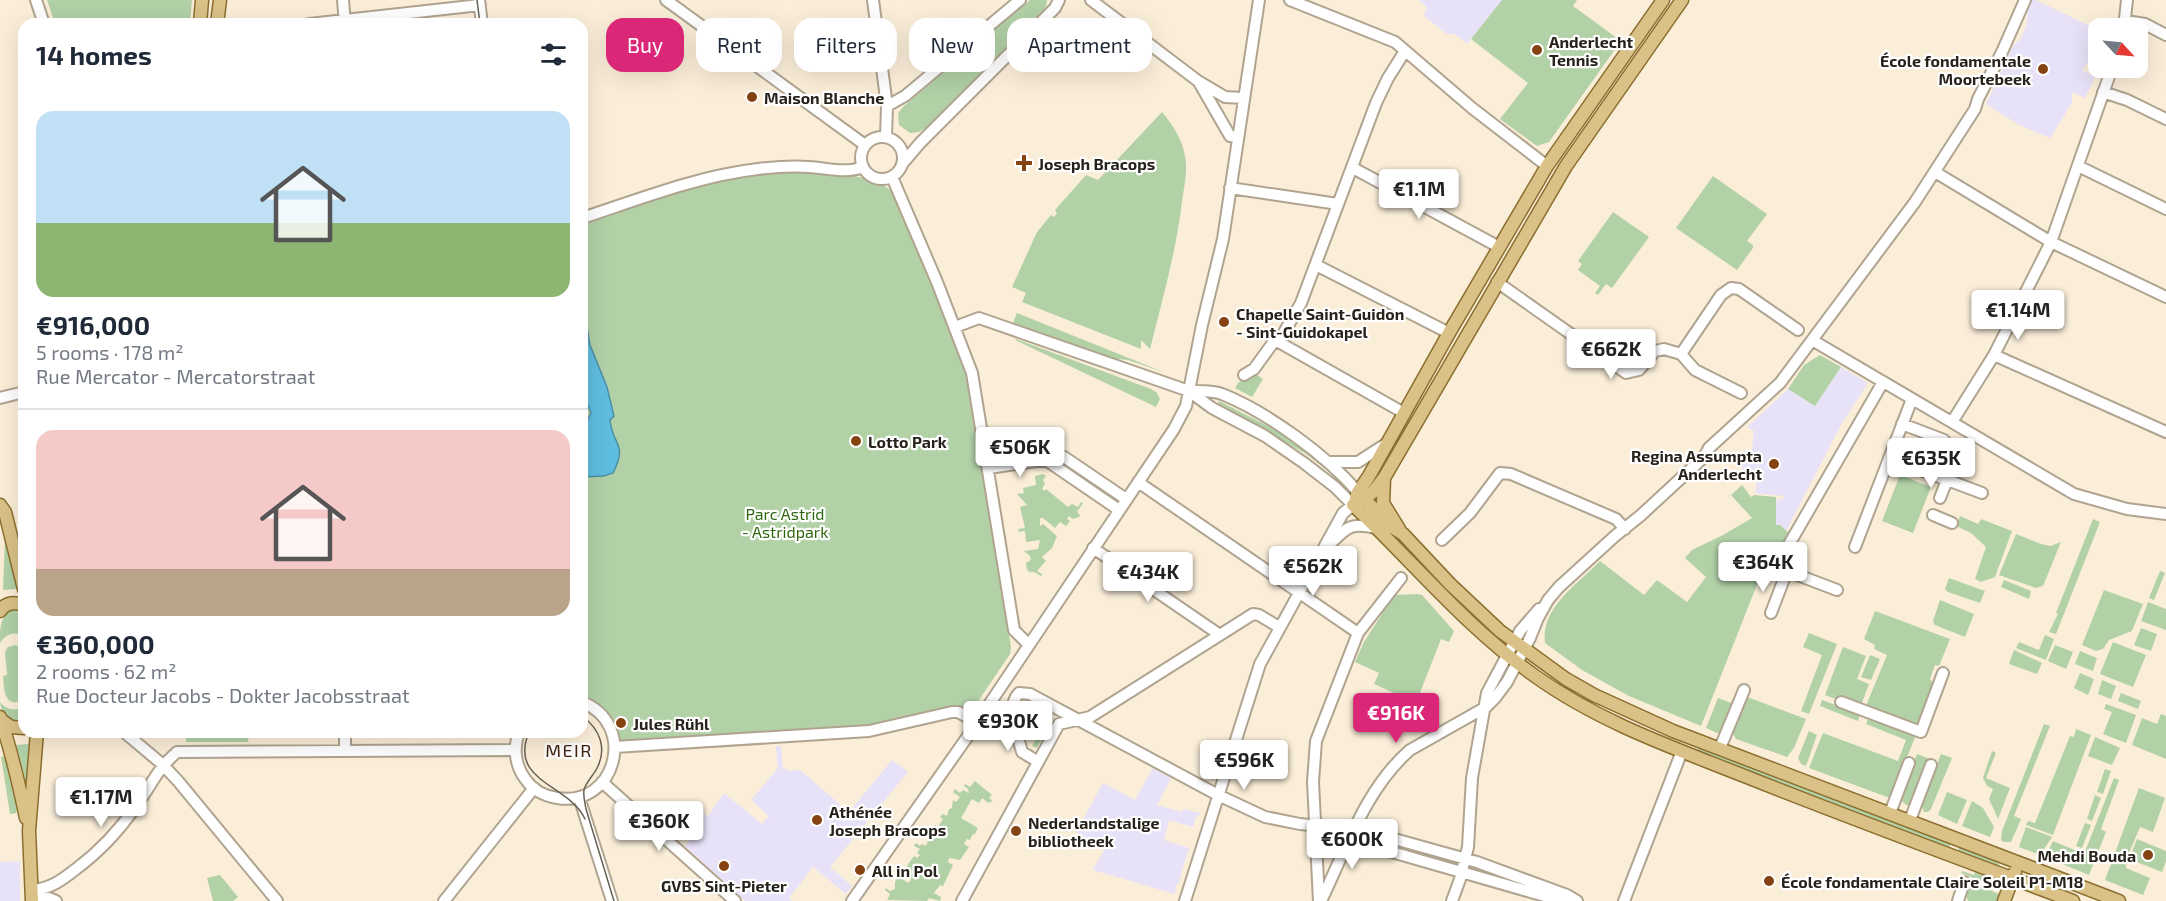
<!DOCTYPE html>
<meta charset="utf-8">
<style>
body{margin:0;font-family:"Exo 2",sans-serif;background:#f2f2f3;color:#1f2937;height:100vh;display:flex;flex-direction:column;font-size:22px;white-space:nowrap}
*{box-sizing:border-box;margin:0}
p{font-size:20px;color:#747a83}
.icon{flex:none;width:33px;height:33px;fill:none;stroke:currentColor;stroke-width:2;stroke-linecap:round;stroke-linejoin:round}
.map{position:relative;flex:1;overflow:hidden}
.drawer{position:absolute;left:18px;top:18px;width:570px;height:720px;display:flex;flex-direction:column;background:#fff;border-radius:18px;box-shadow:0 6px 24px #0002}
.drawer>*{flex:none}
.guide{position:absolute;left:606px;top:18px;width:570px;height:54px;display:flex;gap:12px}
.needle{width:39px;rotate:116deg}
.tools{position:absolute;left:2088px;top:18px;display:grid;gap:12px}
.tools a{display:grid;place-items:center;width:60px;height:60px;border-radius:12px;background:#fff;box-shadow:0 6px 24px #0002;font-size:30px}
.price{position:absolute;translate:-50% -51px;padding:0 14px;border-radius:6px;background:#fff;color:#222;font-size:20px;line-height:39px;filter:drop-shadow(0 2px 3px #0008)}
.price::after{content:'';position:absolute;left:50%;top:36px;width:18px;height:14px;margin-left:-9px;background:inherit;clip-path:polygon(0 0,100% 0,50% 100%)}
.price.current{background:#db2777;color:#fff}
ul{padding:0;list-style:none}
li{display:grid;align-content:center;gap:12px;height:318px;padding:0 18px}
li+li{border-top:2px solid #e0e1e3}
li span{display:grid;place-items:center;height:186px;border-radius:18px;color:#555}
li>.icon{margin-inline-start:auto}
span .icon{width:108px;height:108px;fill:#fffc;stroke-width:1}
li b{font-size:26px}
h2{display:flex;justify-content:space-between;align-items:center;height:72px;padding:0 18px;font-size:26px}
.chip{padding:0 21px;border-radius:18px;background:#fff;box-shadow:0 6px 24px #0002;font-size:21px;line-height:54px}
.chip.current{background:#db2777;color:#fff}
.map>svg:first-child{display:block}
.education{fill:#e8e2f8}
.green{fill:#b2d1a7}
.water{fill:#5fbddf;stroke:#4e8fa4;stroke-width:1.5}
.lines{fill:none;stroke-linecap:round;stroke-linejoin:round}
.minor-casing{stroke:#b0a490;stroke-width:14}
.major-casing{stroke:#8b6f2e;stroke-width:15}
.minor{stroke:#fff;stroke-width:10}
.major{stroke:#dac188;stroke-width:12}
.tram{stroke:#676054;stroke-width:1.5}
.poi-dot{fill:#854312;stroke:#fff;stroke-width:2}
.labels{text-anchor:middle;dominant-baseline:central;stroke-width:4.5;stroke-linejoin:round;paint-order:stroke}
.poi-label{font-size:16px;font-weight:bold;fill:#27231b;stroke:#fff;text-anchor:start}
.park-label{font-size:16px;fill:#2e670e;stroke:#fff}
.neighbourhood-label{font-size:18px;letter-spacing:1.5px;fill:#42220c;stroke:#fff}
</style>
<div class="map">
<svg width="2166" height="901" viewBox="0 0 2166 901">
<rect width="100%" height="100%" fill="#fbeed9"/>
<path class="education" d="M1418 0H1502L1467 44 1455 34H1447L1424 16 1427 7Z
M2031 0H2036L2098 30 2097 35 2098 55 2089 62 2082 70 2095 77 2085 98 2072 92V103L2050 138 2019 125 1986 104 2014 44 2020 40 2027 24V13Z
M1841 367 1868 383 1842 423 1786 531 1780 525H1776L1774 521 1777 499 1783 500 1784 496 1755 493 1757 481 1749 480V470L1742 469 1743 458 1751 459 1754 431 1747 427 1788 389 1815 406Z
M776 746H781L783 768 789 771 800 770 849 812 892 760 908 772 830 867 852 886 846 894 813 867 789 898 793 901H745L685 846 701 828 696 823 704 814 708 816 724 793 762 824 769 816 751 800 778 768Z
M1153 768 1171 778 1157 805 1182 812 1183 809 1200 813 1198 817H1196L1193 827 1169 820 1164 840 1189 848 1178 885 1176 884 1175 894 1093 870 1105 848 1076 832 1103 783 1135 800Z
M20 861V901H0V862Z"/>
<path class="green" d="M47 0H192L190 24H55Z
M1030 0H1047L1046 7 926 128 919 132 910 133 899 125 898 113 904 106Z
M1502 0H1577L1573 6 1621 41 1549 142 1537 146 1500 119 1528 83 1471 39Z
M1162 112C1173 125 1182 139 1185 156 1188 171 1184 187 1182 202 1176 252 1162 301 1150 349L1141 340V349L1022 302 1026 293 1012 287 1037 232 1051 215 1054 217 1057 213 1055 210 1086 175 1098 180Z
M810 172C838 175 879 173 897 197L966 367 972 394 1011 647 1010 654 975 706 869 726 833 729 632 740V743L623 742 582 698V224C660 197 727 171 810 172Z
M1713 176 1767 214 1747 241 1753 245V248L1737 270 1676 228Z
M1613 212 1649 237 1612 288 1606 284 1598 295 1595 293 1600 286 1578 270 1582 264 1578 261Z
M1017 313 1166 373 1128 360 1107 358 1013 323Z
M1016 339 1151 389 1156 392 1160 399 1156 407 1015 340Z
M1820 355 1841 367 1815 406 1788 389 1804 365Z
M1254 373 1263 379 1252 397 1235 388 1238 383Z
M1219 401 1278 431 1337 475 1336 477 1306 454 1218 403Z
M1064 461 1115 498 1113 501 1061 465Z
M1043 474 1046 476 1043 480 1045 483 1042 489 1045 491 1046 489 1068 507 1072 504 1078 507 1081 502 1083 503 1077 512 1080 515 1079 517 1073 519 1069 516 1067 519 1070 521 1066 526 1060 522 1055 528 1043 518H1040V526L1043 524 1057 536 1052 548 1042 557 1046 561 1037 571 1042 574 1041 576 1034 572H1030L1027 570 1026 563 1031 560 1030 556 1024 551 1038 549 1040 540 1026 542 1025 531 1019 532 1018 529 1025 528 1020 507 1027 505 1017 494 1024 493 1023 488 1036 485 1035 476Z
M1900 475 1931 487 1913 533 1882 521Z
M1742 485 1751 497 1754 495 1776 497V525H1780L1791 535 1775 560H1768L1764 567 1701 726 1629 696 1582 670 1545 643C1540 608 1578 584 1600 561L1644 595 1657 580 1687 602 1706 577 1685 558 1692 550 1723 535 1752 518 1731 495Z
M1960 516 1978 524 1981 519 2012 531 1995 577 1981 582 1975 579 1986 547 1971 533 1956 526Z
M2093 519 2100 522 2056 634 2049 632 2058 614 2056 613Z
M2016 534 2041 544 2050 546 2061 542 2043 586 2036 588 1999 575Z
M5 537 17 589 3 590Z
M2160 571 2165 573 2154 600 2149 598Z
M1949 578 1985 591 1980 603 1948 592 1945 589Z
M2004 580 2031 591 2029 599 2001 587Z
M2104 590 2143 604 2132 631 2109 640 2103 649 2096 651 2082 645Z
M1418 594 1422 595 1454 631 1449 642 1441 639 1416 703 1374 684 1379 673 1355 662 1364 642 1382 614V609L1394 595Z
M1940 600 1974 614 1965 637 1935 625 1933 621Z
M2148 602 2166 609V630L2141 621Z
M12 608 24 612V636C14 631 6 634 0 643 0 625 0 619 12 608Z
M1875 611 1950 639 1939 666 1935 665 1930 679 1934 685 1919 725 1914 727 1865 708 1887 655 1874 649 1875 645 1864 639Z
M2141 628 2157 634 2151 651 2134 645Z
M1809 633 1837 644 1809 714 1801 711 1822 655 1803 647Z
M2045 635 2054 639 2046 660 2016 648 2019 642 2039 650Z
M2113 642 2146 655 2133 687 2100 674Z
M15 645 22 648 24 655V695L21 701C4 707 4 689 3 676L7 675 5 652 8 647Z
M2055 645 2073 652 2066 669 2048 661Z
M1843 647 1866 656 1857 679 1869 684 1860 708 1825 695Z
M2014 650 2042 663 2037 674 2009 664Z
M2080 651 2097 658 2093 671 2075 664Z
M1870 655 1880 659 1871 680 1861 677Z
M2080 673 2094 679 2088 695 2074 688Z
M2102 680 2116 686 2111 699 2098 694Z
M2121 693 2141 701 2138 709 2118 701Z
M1747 697 1806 719 1794 748 1787 757 1736 739 1732 732Z
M1718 698 1734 704 1722 732 1717 733 1706 728Z
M1822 700 1860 714 1858 721 1820 706Z
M0 702C6 710 15 711 24 707V722C11 723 1 715 0 702Z
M2106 704 2136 715 2126 743 2103 734 2112 712 2104 709Z
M2161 714 2166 716V759L2132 745 2142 718 2157 724Z
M1048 716 1053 718 1037 748 1032 746Z
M1869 717 1916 735 1892 795 1887 797 1809 768 1823 733 1898 761 1906 740 1866 724Z
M2044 724 2050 726 2014 816 2021 819 2011 842H2004L2001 840 2002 831Z
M2076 729 2091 735 2053 835 2026 825 2028 821 2035 823 2070 736 2074 737Z
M1809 731 1817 735 1806 766 1801 764 1798 758Z
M186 732H249L248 742H186Z
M2095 737 2120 748 2112 765 2088 756Z
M29 744 27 781 26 782 16 745Z
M1699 746 1951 842 1949 848 1697 751Z
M1992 751 1996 753 1986 778 2010 788 1998 819 1989 799 1993 789 1987 786 1983 778Z
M1917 754 1930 759 1914 800 1910 805H1906L1900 799 1901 795Z
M1941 754 1952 758 1931 809 1928 812H1924L1921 804Z
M5 756 17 810 16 813 10 814 1 757Z
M2105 769 2111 771 2103 794 2097 792Z
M2114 778 2119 780 2101 829 2106 832 2089 875 2045 857 2053 841 2084 854Z
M975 781 992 795 989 798 993 801 988 803 982 798 979 803 972 799 961 818 978 828 975 834H973L970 840 967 839 964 844 969 847 960 860 949 858 948 862 953 865 943 886 940 885 934 893 941 897 940 901 929 898 927 901 887 900 890 894 885 890 886 888 890 891 895 889V882L898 876 908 883 911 880 908 877 909 874 904 870 914 856 917 858 920 855 917 853 920 849 914 846 916 843 920 846 922 844 926 846 929 838 927 837 930 831 934 833 936 831 932 828 935 825 938 827 943 819 940 817 943 814 947 816 949 809 952 808 953 800 956 802 960 797 953 792 955 789 960 793 963 790 969 793 968 789 964 786 965 784 970 787Z
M2139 788 2165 798 2153 832 2140 827 2126 860V868L2150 878 2143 895 2105 880Z
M1947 792 1967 800 1957 824 1938 815Z
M2095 795 2101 798 2092 821 2087 819Z
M1972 801 1983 808 1994 827 1990 837 1962 826Z
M2085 823 2091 825 2082 848 2076 846Z
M2026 827 2052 837 2040 855 2019 847Z
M2137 839 2166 851V861L2162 872 2129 859Z
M1960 845 1996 860 2000 866 1958 851Z
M1962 871 1974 875 1975 872 1996 880 2001 889 1961 873Z
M220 875 238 897 233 901H213L207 878Z
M1969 882 2002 895 2000 901H1968L1966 894Z"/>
<path class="water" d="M582 298 590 345 607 387 614 416 610 420C613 447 628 443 613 473L604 476 582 477V420L587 421 591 413 587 403H582Z"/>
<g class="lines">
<g class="minor-casing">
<path id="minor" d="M36 0 44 24
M343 0 345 24
M479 0 482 24
M666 0 865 145
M873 0 887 106 886 137
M1091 0 1198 81 1225 97 1243 98
M1290 0 1395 42 1472 108 1547 166
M2126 21 2145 24 2166 35
M309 24 480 5
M2124 28 2127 0
M1200 84 1230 136 1237 137
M2103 92 2127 100 2166 119
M887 106 905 96 1020 0
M861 158a21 21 0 1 1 42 0a21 21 0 1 1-42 0Z
M903 163 920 143 1055 8 1059 0
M2078 166 2166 209
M1353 168 1499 247
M1935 172 2051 242 2166 297
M892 177 937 282 972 373 1014 630 1028 644
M1230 188 1338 204
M582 218C640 199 698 176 758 169 775 167 792 166 809 167 827 168 846 174 863 167
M1316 265 1449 333
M1497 282 1626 373 1639 370 1655 351 1664 349 1681 354 1695 370 1741 393
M955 327 979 318 1189 391C1199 391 1213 390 1222 394 1267 412 1326 455 1358 492
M1275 340 1404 413
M1812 340 2074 494 2127 509 2166 514
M1681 354 1721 295 1731 288 1739 289 1798 330
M1994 355 2166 432
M1244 375 1254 369 1275 340 1282 336 1301 303 1376 103 1388 78 1405 51
M0 398 24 392
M1952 422 1994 355 2051 242 2112 68
M1902 424 1944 440
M1889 458 1982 493
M1046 460 1119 510
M1328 462H1358L1386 444
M989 468 1064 457 1126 499
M1138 482 1358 633
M1940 498 1947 480
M1933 515 1952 523
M1442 540 1470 513 1500 473 1511 474 1616 519 1625 529
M1330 544C1347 527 1351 522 1376 528
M1855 547 1912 399
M1093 548 1220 635
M1768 564 1776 567 1883 382
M1787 571 1837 590
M1771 613 1787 571 1776 567
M991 702 1014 718
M1841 702 1921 732 1943 673
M124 732 162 764 178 781 277 901
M345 732V751
M519 732C513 748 515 766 526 780 533 790 545 796 557 798 616 808 638 724 582 702
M615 747 869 731 952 712H958L977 722
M1720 748 1744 690
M1037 761 1022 752C1018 735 1005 707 1019 693L1030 694 1218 795 1265 817 1300 824 1362 830 1477 862 1567 895 1577 901
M602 782 735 901
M579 797 612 901
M1890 813 1909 763
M1910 820 1931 765
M1350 840 1562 901
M32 890C50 889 62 880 76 869 100 851 119 831 136 806 152 785 156 770 177 752L515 750
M32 899 49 898 56 901
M444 901 534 788
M852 901 968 736 1174 429 1186 406 1202 325 1223 239 1259 0
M962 901 1059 724 1090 717 1253 614 1259 615 1279 627
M1185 901 1260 664 1343 513 1353 505 1335 487 1304 463 1265 436 1212 408 1189 391
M1319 901 1313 782 1316 741 1358 633 1401 578
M1321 901C1346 849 1366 788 1410 750L1486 707 1495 698 1507 682 1530 638 1538 618 1548 600 1559 587 1615 536 1640 516 1704 457 1709 448 1780 383 1915 202 1975 109 1978 99 2002 52 2025 0
M1452 901 1460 879 1468 847 1472 778 1487 693 1520 631 1539 609
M1624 901 1682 751
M1958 901 1964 882"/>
</g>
<g class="major-casing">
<path id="major" d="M200 24 202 0
M217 24 220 0
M1384 478 1383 503 1399 529
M1358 492 1389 525 1403 534 1450 584 1500 631 1566 679 1594 695 1673 731 2119 901
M1356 498 1358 492 1369 476 1449 333 1547 166 1663 0
M1357 503 1373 492 1384 478 1566 166 1682 0
M0 505 5 512 24 589
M1353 505C1414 563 1466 627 1535 676 1599 722 1674 748 1747 777 1855 820 1964 860 2073 901
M0 611C6 602 15 602 24 605
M0 717C11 750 19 784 26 818
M1 720 11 727 24 728
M32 901 29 831 37 732
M2004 901 2015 872"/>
</g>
<use href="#minor" class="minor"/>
<use href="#major" class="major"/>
<path class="tram" d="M477 0 480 24
M582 716C600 729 608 749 596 770 592 777 586 782 584 790 583 797 585 803 586 809L614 901
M529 732C508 782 569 784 585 819"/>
</g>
<g class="poi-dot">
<circle cx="1537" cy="50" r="6"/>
<circle cx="2043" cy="69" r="6"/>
<circle cx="752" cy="97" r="6"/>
<path d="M1021 154h6v6h6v6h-6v6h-6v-6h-6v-6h6z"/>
<circle cx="1224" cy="322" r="6"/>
<circle cx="856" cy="441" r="6"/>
<circle cx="1774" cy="464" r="6"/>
<circle cx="621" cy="723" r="6"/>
<circle cx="817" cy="820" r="6"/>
<circle cx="1016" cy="831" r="6"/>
<circle cx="2148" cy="855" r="6"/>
<circle cx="724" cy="866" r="6"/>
<circle cx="860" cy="870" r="6"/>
<circle cx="1769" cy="881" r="6"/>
</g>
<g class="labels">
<g class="poi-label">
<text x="1549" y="41">Anderlecht<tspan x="1549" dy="18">Tennis</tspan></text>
<text x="2031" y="60" text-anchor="end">École fondamentale<tspan x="2031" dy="18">Moortebeek</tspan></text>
<text x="764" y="97">Maison Blanche</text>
<text x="1038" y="163">Joseph Bracops</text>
<text x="1236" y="313">Chapelle Saint-Guidon<tspan x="1236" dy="18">- Sint-Guidokapel</tspan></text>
<text x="868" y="441">Lotto Park</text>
<text x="1762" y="455" text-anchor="end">Regina Assumpta<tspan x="1762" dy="18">Anderlecht</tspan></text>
<text x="633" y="723">Jules Rühl</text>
<text x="829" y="811">Athénée<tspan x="829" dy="18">Joseph Bracops</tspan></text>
<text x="1028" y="822">Nederlandstalige<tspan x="1028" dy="18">bibliotheek</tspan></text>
<text x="2136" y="855" text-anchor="end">Mehdi Bouda</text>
<text x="872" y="870">All in Pol</text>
<text x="1781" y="881">École fondamentale Claire Soleil P1-M18</text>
<text x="724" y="885" text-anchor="middle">GVBS Sint-Pieter</text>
</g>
<g class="park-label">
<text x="785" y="513">Parc Astrid<tspan x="785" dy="18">- Astridpark</tspan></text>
</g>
<g class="neighbourhood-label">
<text x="569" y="750">MEIR</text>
</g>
</g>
</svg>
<div class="tools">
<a><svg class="needle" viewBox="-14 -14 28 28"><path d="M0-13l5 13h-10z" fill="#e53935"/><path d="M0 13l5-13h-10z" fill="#747a83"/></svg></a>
</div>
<b class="price" style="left:1419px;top:220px">€1.1M</b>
<b class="price" style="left:2018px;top:341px">€1.14M</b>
<b class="price" style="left:1611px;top:380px">€662K</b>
<b class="price" style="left:1020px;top:478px">€506K</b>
<b class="price" style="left:1931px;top:489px">€635K</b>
<b class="price" style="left:1763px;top:593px">€364K</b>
<b class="price" style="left:1313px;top:597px">€562K</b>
<b class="price" style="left:1148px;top:603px">€434K</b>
<b class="price current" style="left:1396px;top:744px">€916K</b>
<b class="price" style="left:1008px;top:752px">€930K</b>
<b class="price" style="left:1244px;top:791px">€596K</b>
<b class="price" style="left:101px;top:828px">€1.17M</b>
<b class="price" style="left:659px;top:852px">€360K</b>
<b class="price" style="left:1352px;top:870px">€600K</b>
<div class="guide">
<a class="chip current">Buy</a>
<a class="chip">Rent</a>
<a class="chip">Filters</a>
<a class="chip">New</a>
<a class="chip">Apartment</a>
</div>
<section class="drawer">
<h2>14 homes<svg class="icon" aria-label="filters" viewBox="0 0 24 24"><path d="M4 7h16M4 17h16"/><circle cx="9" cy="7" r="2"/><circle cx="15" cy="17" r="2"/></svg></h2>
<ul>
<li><span style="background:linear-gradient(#bfe0f5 60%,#8fb573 0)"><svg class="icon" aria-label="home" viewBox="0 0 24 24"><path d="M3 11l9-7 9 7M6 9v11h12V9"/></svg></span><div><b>€916,000</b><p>5 rooms · 178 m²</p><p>Rue Mercator - Mercatorstraat</p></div></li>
<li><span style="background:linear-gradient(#f6c9c9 75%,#b9a48a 0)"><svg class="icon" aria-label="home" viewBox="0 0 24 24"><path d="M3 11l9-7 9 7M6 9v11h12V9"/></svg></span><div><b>€360,000</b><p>2 rooms · 62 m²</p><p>Rue Docteur Jacobs - Dokter Jacobsstraat</p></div></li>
</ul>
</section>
</div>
